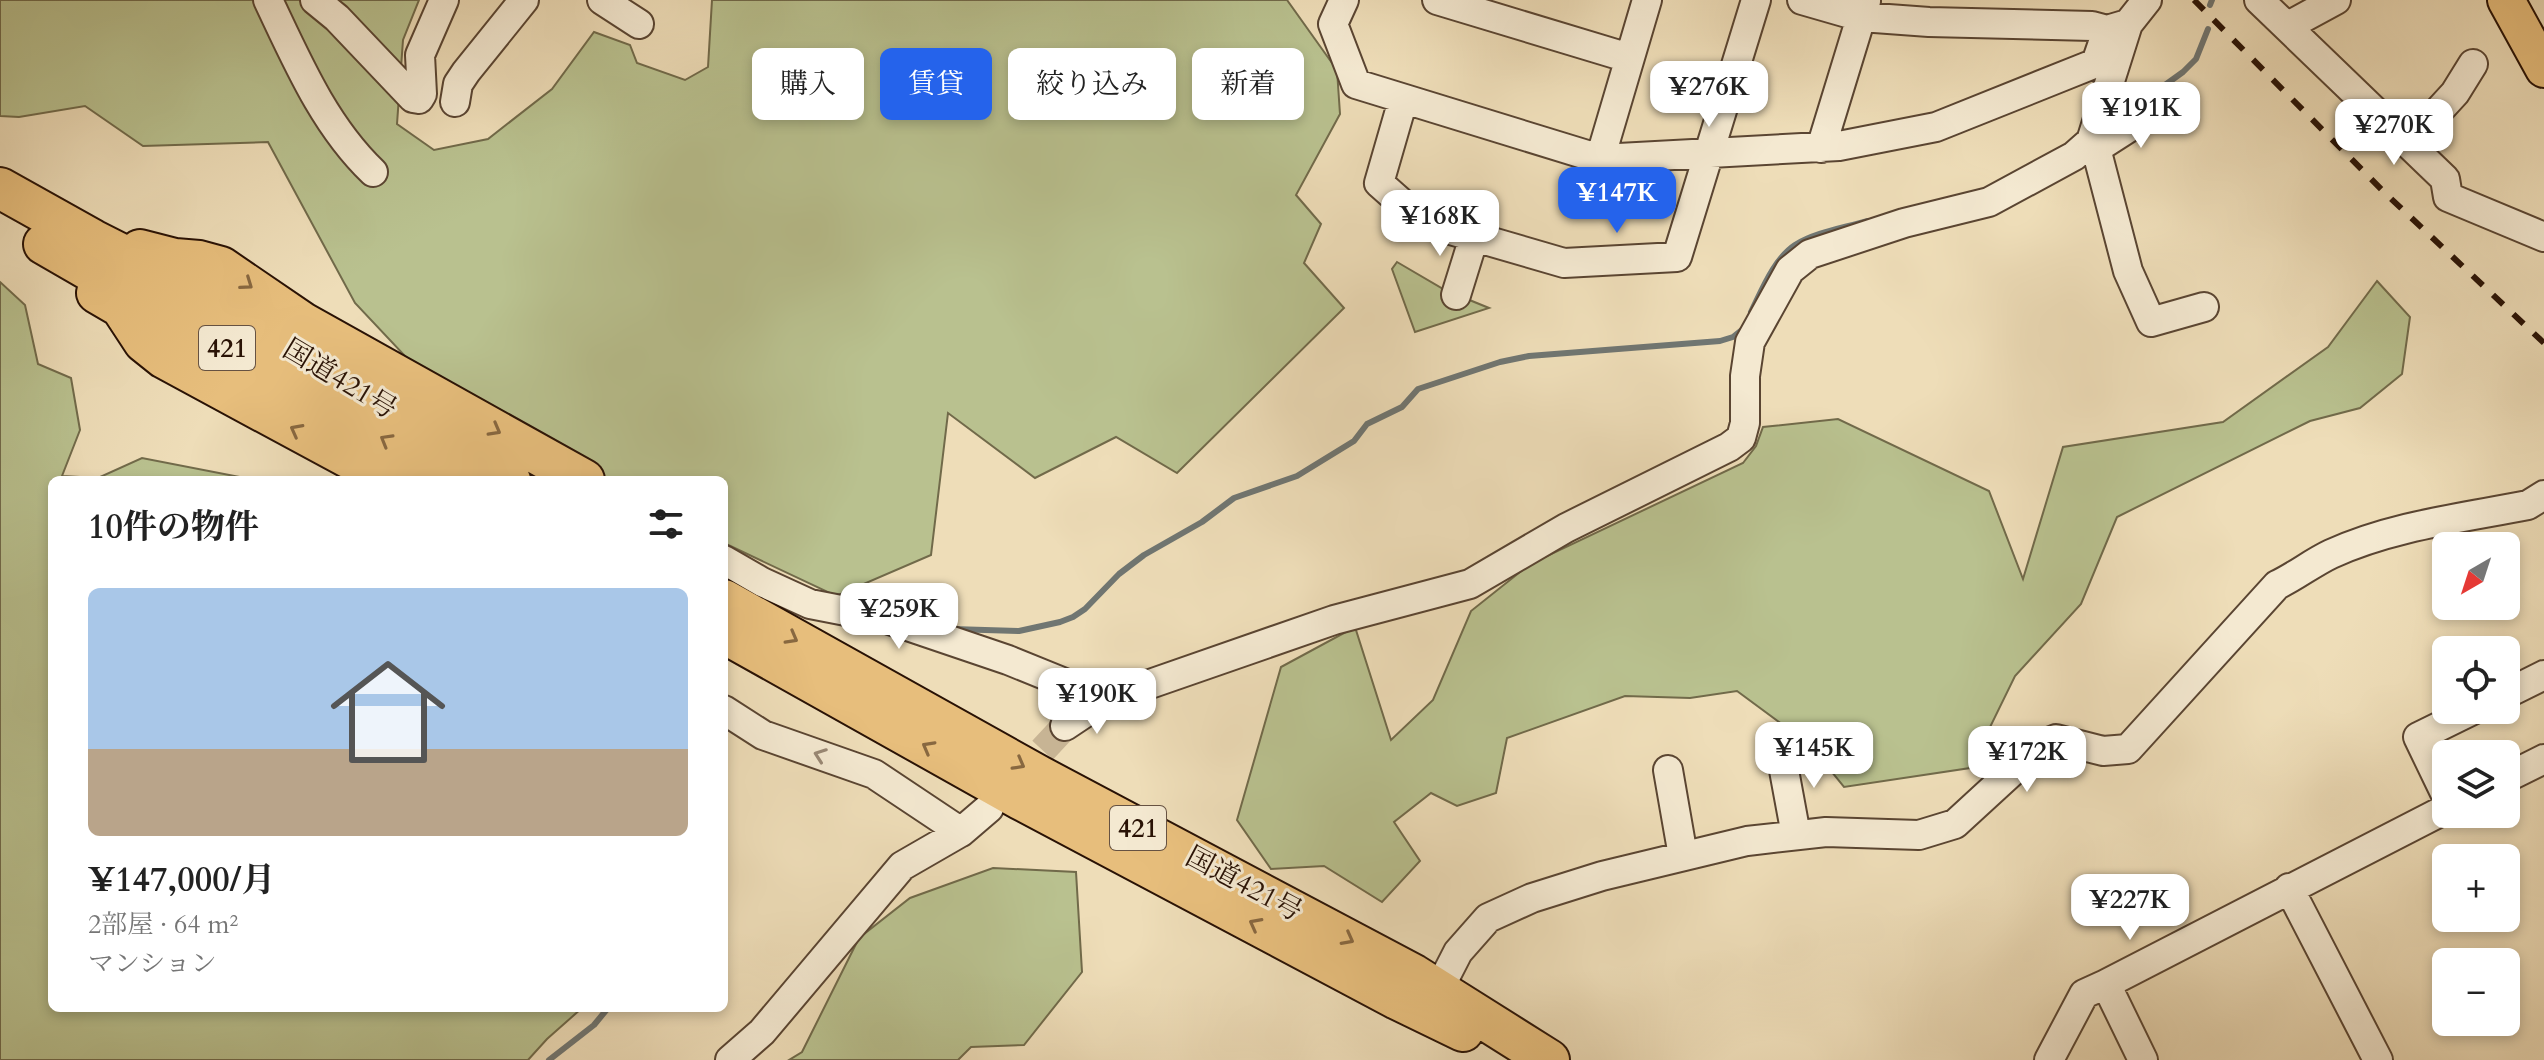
<!DOCTYPE html>
<html lang="ja">
<meta charset="utf-8">
<style>
body{margin:0;font-family:Cardo,"Noto Serif JP",serif;background:#f6f6f6;color:#222;height:100vh;display:flex;flex-direction:column;font-size:30px;white-space:nowrap}
*{box-sizing:border-box;margin:0}
p{font-size:26px;color:#767676}
.icon{flex:none;width:44px;height:44px;fill:none;stroke:currentColor;stroke-width:2;stroke-linecap:round;stroke-linejoin:round}
.map{position:relative;flex:1;overflow:hidden}
.side{position:absolute;left:48px;top:476px;width:680px;height:536px;display:flex;flex-direction:column;background:#fff;border-radius:12px;box-shadow:0 4px 12px #0003}
.side>*{flex:none}
.top-card{position:absolute;left:752px;top:48px;width:760px;height:72px;display:flex;gap:16px}
.needle{width:52px;rotate:219deg}
.fabs{position:absolute;left:2432px;top:532px;display:grid;gap:16px}
.fabs a{display:grid;place-items:center;width:88px;height:88px;border-radius:12px;background:#fff;box-shadow:0 4px 12px #0003;font-size:40px}
.price{position:absolute;translate:-50% -68px;padding:0 18px;border-radius:16px;background:#fff;color:#222;font-size:26px;line-height:52px;filter:drop-shadow(0 2px 4px #0008)}
.price::after{content:'';position:absolute;left:50%;top:48px;width:24px;height:18px;margin-left:-12px;background:inherit;clip-path:polygon(0 0,100% 0,50% 100%)}
.price.selected{background:#2563eb;color:#fff}
ul{padding:0;list-style:none}
li{display:grid;align-content:center;gap:16px;height:424px;padding:0 40px}
li+li{border-top:2px solid #e0e0e0}
li span{display:grid;place-items:center;height:248px;border-radius:12px;color:#555}
li>.icon{margin-inline-start:auto}
span .icon{width:144px;height:144px;fill:#fffc;stroke-width:1}
li b{font-size:34px}
h2{display:flex;justify-content:space-between;align-items:center;height:96px;padding:0 40px;font-size:34px}
.tag{padding:0 28px;border-radius:12px;background:#fff;box-shadow:0 4px 12px #0003;font-size:28px;line-height:72px}
.tag.selected{background:#2563eb;color:#fff}
.map>svg:first-child{display:block}
.green{fill:#b9c18f;stroke:#716a4a;stroke-width:2}
.lines{fill:none;stroke-linecap:round;stroke-linejoin:round}
.stream{stroke:#707672;stroke-width:6}
.minor-tunnel{stroke:#c7b494;stroke-width:28;stroke-dasharray:28 14;stroke-linecap:butt}
.minor-casing{stroke:#5a4532;stroke-width:32}
.major-casing{stroke:#291205;stroke-width:40}
.highway-casing{stroke:#291205;stroke-width:44}
.minor{stroke:#f4e9d1;stroke-width:28}
.major{stroke:#e7be7c;stroke-width:36}
.highway{stroke:#e7be7c;stroke-width:40}
.rail{stroke:#291205;stroke-width:6;stroke-dasharray:14 14;stroke-linecap:butt}
.oneway{stroke:#886840}
.oneway2{stroke:#998875}
.labels{text-anchor:middle;dominant-baseline:central;stroke-width:6;stroke-linejoin:round;paint-order:stroke}
.shield{fill:#f4e9d1;stroke:#665242;stroke-width:2}
.shield-label{font-size:26px;font-weight:bold;fill:#291205}
.street-label{font-size:28px;fill:#291205;stroke:#f4e9d1}
</style>
<div class="map">
<svg width="2544" height="1060" viewBox="0 0 2544 1060">
<rect width="100%" height="100%" fill="#eeddb8"/>
<filter id="stains"><feTurbulence type="fractalNoise" baseFrequency=".0025" numOctaves="4"/><feColorMatrix values="0 0 0 0 .2 0 0 0 0 .09 0 0 0 0 .02 0 0 0 .5 -.17"/></filter>
<radialGradient id="worn" r=".72"><stop offset=".6" stop-color="#630" stop-opacity="0"/><stop offset="1" stop-color="#630" stop-opacity=".3"/></radialGradient>
<path class="green" d="M0 0H419L403 40 397 124 434 150 488 139 552 89 594 32 630 45 637 63 685 80 708 67 712 0H1287L1337 70 1340 114 1296 195 1321 224 1304 263 1344 308 1177 473 1116 437 1035 478 948 413 931 555 836 596 724 543V480H596L436 389 355 303 268 142 143 146 85 106 19 117 0 116Z
M1397 262 1445 290 1489 308 1415 332 1392 269Z
M2377 281 2410 317 2402 374 2360 408 2310 421 2117 517 2081 604 2015 676 1970 768 1844 787 1810 745 1737 691 1690 698 1625 696 1507 738 1496 793 1457 806 1431 793 1394 822 1420 861 1382 902 1324 866 1271 869 1237 820 1281 667 1355 627 1391 740 1433 700 1471 611 1530 564 1743 463 1756 446 1763 427 1838 419 1989 491 2023 579 2063 447 2223 422 2328 347Z
M0 282 25 305 38 364 71 378 80 430 62 476 98 478 142 458 255 480H52V1008H582L547 1039 528 1060H0Z
M993 868 1076 872 1082 972 1024 1045 971 1047 958 1060H789L802 1052 859 938 910 898Z"/>
<g class="lines">
<path class="stream" d="M2210 5 2212 0
M2126 113 2183 72 2196 59 2208 29
M1751 312C1762 290 1774 259 1795 245 1816 232 1844 228 1867 221
M952 629 1019 631 1060 622 1073 617 1085 609 1119 574 1144 555 1202 522 1234 498 1297 476 1354 441 1367 424 1402 407 1418 389 1500 362 1529 356 1720 341 1733 337 1743 329
M549 1060 594 1025 608 1008"/>
<path class="minor-tunnel" d="M1014 781 1065 726"/>
<g class="minor-casing">
<path id="minor" d="M268 0C297 61 324 125 373 172
M315 0 337 18 413 98 419 99 422 94 420 55 444 0
M602 0 639 24
M1344 0 1333 24 1356 84 1600 159 1839 146 1936 127 2096 63 2107 31
M1437 0 1629 58
M1802 0 1861 17 1929 22 2092 26 2107 30 2124 25
M2259 0 2445 179 2448 197 2544 237
M2288 26 2336 0
M1403 100 1379 183 1423 222 1564 263 1677 257 1756 0
M455 102 458 84 466 72 524 0
M2410 142 2455 93 2473 64
M2089 144 2097 152 2128 271 2151 322 2204 307
M1821 148 1866 1
M2094 150 2161 107
M1600 159 1647 0
M1456 295 1474 237
M724 560 762 582 810 604 887 619 1008 660 1077 688 1101 702
M2506 694 2544 675
M724 710 763 735 874 774 961 832
M1065 726 1101 702 1127 692 1334 620 1470 584 1566 528 1729 447 1741 438 1745 423V376L1750 342 1790 270 1810 254 1904 223 1989 202 2074 156 2091 141 2128 24 2147 0
M1781 754 1796 835
M1668 770 1683 856
M2506 778 2544 759
M2446 795 2418 737 2473 710
M2289 888 2378 1060
M1439 989 1458 952 1488 918 1532 898 1602 876 1747 841 1826 832 1919 835 1955 824 2041 745 2056 739 2103 751 2128 749 2277 585C2296 576 2312 563 2331 554 2392 526 2462 518 2528 505L2544 495
M730 1060 762 1032 902 866 961 832 989 808
M2049 1060 2084 994 2106 984
M2143 1060 2106 984 2446 809"/>
</g>
<g class="major-casing">
<path id="major" d="M2506 0 2544 69"/>
</g>
<g class="highway-casing">
<path id="highway" d="M0 188 93 240 164 276 510 480
M44 244 453 480
M140 250 175 259 199 261 221 267 303 323 584 480
M97 293 121 307 144 342 164 358 390 480
M724 600 1039 776 1414 975 1549 1060
M724 633 1020 799 1397 999 1463 1031"/>
</g>
<use href="#minor" class="minor"/>
<use href="#major" class="major"/>
<use href="#highway" class="highway"/>
<path class="rail" d="M2194 0 2385 193 2544 343"/>
</g>
<defs><path id="oneway-chevron" d="M-2-3.5L2.5 0L-2 3.5" fill="none" stroke-width="1.6" stroke-linecap="round" stroke-linejoin="round" transform="scale(2)"/></defs>
<g class="oneway">
<use href="#oneway-chevron" transform="translate(247 284) rotate(35)"/>
<use href="#oneway-chevron" transform="translate(296 430) rotate(-152)"/>
<use href="#oneway-chevron" transform="translate(495 430) rotate(29)"/>
<use href="#oneway-chevron" transform="translate(386 440) rotate(-150)"/>
<use href="#oneway-chevron" transform="translate(792 638) rotate(29)"/>
<use href="#oneway-chevron" transform="translate(928 747) rotate(-151)"/>
<use href="#oneway-chevron" transform="translate(1019 764) rotate(29)"/>
<use href="#oneway-chevron" transform="translate(1255 924) rotate(-152)"/>
<use href="#oneway-chevron" transform="translate(1348 939) rotate(28)"/>
</g>
<use class="oneway2" href="#oneway-chevron" transform="translate(820 755) rotate(-160)"/>
<g class="labels">
<g class="shield">
<rect x="199" y="326" width="56" height="44" rx="6"/>
<rect x="1110" y="806" width="56" height="44" rx="6"/>
</g>
<g class="shield-label">
<text x="227" y="348">421</text>
<text x="1138" y="828">421</text>
</g>
<g class="street-label">
<text transform="translate(340 379) rotate(31)">国道421号</text>
<text transform="translate(1244 884) rotate(28)">国道421号</text>
</g>
</g>
<rect width="100%" height="100%" filter="url(#stains)"/>
<rect width="100%" height="100%" fill="url(#worn)"/>
</svg>
<div class="fabs">
<a><svg class="needle" viewBox="-14 -14 28 28"><path d="M0-13l5 13h-10z" fill="#e53935"/><path d="M0 13l5-13h-10z" fill="#767676"/></svg></a>
<a><svg class="icon" aria-label="locate" viewBox="0 0 24 24"><circle cx="12" cy="12" r="6"/><path d="M12 2v4M12 18v4M2 12h4M18 12h4"/></svg></a>
<a><svg class="icon" aria-label="layers" viewBox="0 0 24 24"><path d="M12 4l9 5-9 5-9-5zM3 14l9 5 9-5"/></svg></a>
<a>+</a>
<a>−</a>
</div>
<b class="price" style="left:1709px;top:129px">¥276K</b>
<b class="price" style="left:2141px;top:150px">¥191K</b>
<b class="price" style="left:2394px;top:167px">¥270K</b>
<b class="price selected" style="left:1617px;top:235px">¥147K</b>
<b class="price" style="left:1440px;top:258px">¥168K</b>
<b class="price" style="left:899px;top:651px">¥259K</b>
<b class="price" style="left:1097px;top:736px">¥190K</b>
<b class="price" style="left:1814px;top:790px">¥145K</b>
<b class="price" style="left:2027px;top:794px">¥172K</b>
<b class="price" style="left:2130px;top:942px">¥227K</b>
<div class="top-card">
<a class="tag">購入</a>
<a class="tag selected">賃貸</a>
<a class="tag">絞り込み</a>
<a class="tag">新着</a>
</div>
<section class="side">
<h2>10件の物件<svg class="icon" aria-label="filters" viewBox="0 0 24 24"><path d="M4 7h16M4 17h16"/><circle cx="9" cy="7" r="2"/><circle cx="15" cy="17" r="2"/></svg></h2>
<ul>
<li><span style="background:linear-gradient(#a9c7e8 65%,#b9a48a 0)"><svg class="icon" aria-label="home" viewBox="0 0 24 24"><path d="M3 11l9-7 9 7M6 9v11h12V9"/></svg></span><div><b>¥147,000/月</b><p>2部屋 · 64 m²</p><p>マンション</p></div></li>
</ul>
</section>
</div>
